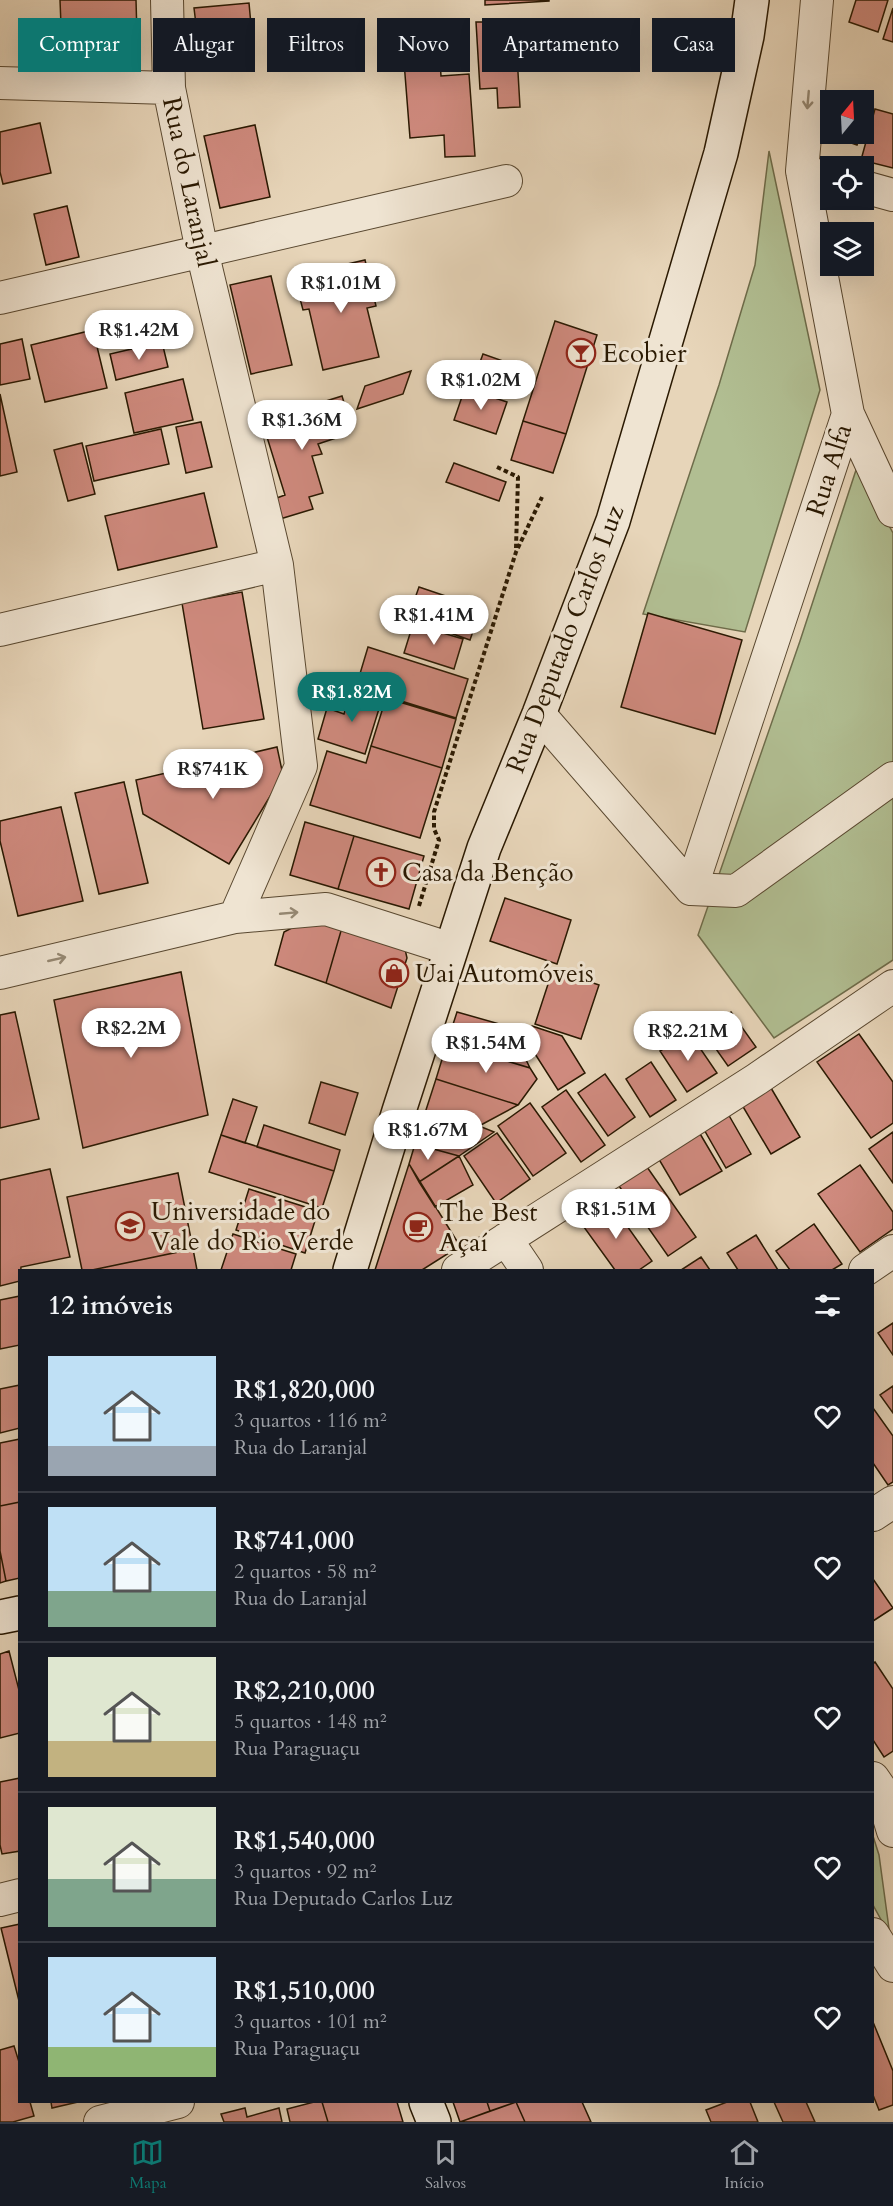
<!DOCTYPE html>
<html lang="pt">
<meta charset="utf-8">
<style>
body{margin:0;font-family:Cardo,serif;background:#242831;color:#f1f3f6;height:100vh;display:flex;flex-direction:column;font-size:22px;white-space:nowrap}
*{box-sizing:border-box;margin:0}
p{font-size:20px;color:#9ea1a6}
.icon{flex:none;width:33px;height:33px;fill:none;stroke:currentColor;stroke-width:2;stroke-linecap:round;stroke-linejoin:round}
.map{position:relative;flex:1;overflow:hidden}
.panel{position:absolute;left:18px;top:1269px;width:856px;height:834px;display:flex;flex-direction:column;background:#171b24;border-radius:0px;box-shadow:0 6px 24px #0002}
.panel>*{flex:none}
.hud{position:absolute;left:18px;top:18px;width:858px;height:54px;display:flex;gap:12px}
.needle{width:39px;rotate:18deg}
.buttons{position:absolute;left:820px;top:90px;display:grid;gap:12px}
.buttons a{display:grid;place-items:center;width:54px;height:54px;border-radius:0px;background:#171b24;box-shadow:0 6px 24px #0002;font-size:30px}
.price{position:absolute;translate:-50% -51px;padding:0 14px;border-radius:21px;background:#fff;color:#222;font-size:20px;line-height:39px;filter:drop-shadow(0 2px 3px #0008)}
.price::after{content:'';position:absolute;left:50%;top:36px;width:18px;height:14px;margin-left:-9px;background:inherit;clip-path:polygon(0 0,100% 0,50% 100%)}
.price.on{background:#0f766e;color:#fff}
ul{padding:0;list-style:none}
li{display:flex;align-items:center;gap:18px;height:150px;padding:0 30px}
li+li{border-top:2px solid #363941}
li span{display:grid;place-items:center;flex:none;width:168px;height:120px;border-radius:0px;color:#555}
li>.icon{margin-inline-start:auto}
span .icon{width:72px;height:72px;fill:#fffc;stroke-width:1}
li b{font-size:26px}
h2{display:flex;justify-content:space-between;align-items:center;height:72px;padding:0 30px;font-size:26px}
.tag{padding:0 21px;border-radius:0px;background:#171b24;box-shadow:0 6px 24px #0002;font-size:21px;line-height:54px}
.tag.on{background:#0f766e;color:#fff}
.tabs{display:flex;justify-content:space-around;align-items:center;height:84px;border-top:2px solid #363941;background:#171b24;font-size:16px;color:#9ea1a6}
.tabs a{display:grid;justify-items:center;gap:3px}
.tabs .on{color:#0f766e}
.map>svg:first-child{display:block}
.green{fill:#b1be92;stroke:#6e6c4a;stroke-width:1.5}
.building{fill:#cf8a7e;stroke:#2a1902;stroke-width:1.5}
.lines{fill:none;stroke-linecap:round;stroke-linejoin:round}
.street-casing{stroke:#594830;stroke-width:34}
.secondary-casing{stroke:#2a1902;stroke-width:36}
.path{stroke:#2a1902;stroke-width:4;stroke-dasharray:4.5 3;stroke-linecap:butt}
.street{stroke:#efe4d2;stroke-width:32}
.secondary{stroke:#efe4d2;stroke-width:33}
.oneway{stroke:#968974}
.labels{text-anchor:middle;dominant-baseline:central;stroke-width:6;stroke-linejoin:round;paint-order:stroke}
.street-label{font-size:26px;fill:#2a1902;stroke:#efe4d2}
.poi-label{font-size:26px;fill:#2a1902;stroke:#efe4d2;text-anchor:start}
</style>
<div class="map">
<svg width="893" height="2122" viewBox="0 0 893 2122">
<rect width="100%" height="100%" fill="#e7d5b9"/>
<filter id="stains"><feTurbulence type="fractalNoise" baseFrequency=".00333" numOctaves="4"/><feColorMatrix values="0 0 0 0 .2 0 0 0 0 .09 0 0 0 0 .02 0 0 0 .5 -.17"/></filter>
<radialGradient id="worn" r=".72"><stop offset=".6" stop-color="#630" stop-opacity="0"/><stop offset="1" stop-color="#630" stop-opacity=".3"/></radialGradient>
<path class="green" d="M769 151 820 390 745 632 643 614 719 385 755 265Z
M857 467 893 533V960L774 1038 698 935 800 641Z
M873 1836 879 1855 890 1936 873 1905Z"/>
<path class="building" d="M60 0H136L137 36H122V55L52 58 50 25H61Z
M485 0H549V1L485 5Z
M856 0H888L878 32 849 22Z
M249 3 252 36 198 41 194 8Z
M893 8V42L883 39Z
M476 22H491L492 39 516 38 520 107 498 108 497 88 480 89Z
M439 47 441 76 469 74 475 156 445 157 444 135 410 138 403 49Z
M829 99 835 100H831V119L823 116Z
M875 109 893 114V168L861 160Z
M40 123 51 173 3 184 0 172V132Z
M255 125 270 197 220 208 204 136Z
M831 129V134H861L857 145 829 135Z
M67 206 79 257 46 265 34 214Z
M365 260 376 306 367 308 379 357 323 370 309 309 303 310 297 287 306 285 304 274Z
M271 276 292 365 251 374 230 285Z
M555 321 597 335 566 434 523 421Z
M93 330 107 388 45 402 31 345Z
M22 339 30 379 0 385V344Z
M162 342 168 367 116 380 110 354Z
M483 354 523 368 512 398 472 384Z
M411 371 403 394 357 409 365 386Z
M183 379 193 420 134 433 125 393Z
M465 388 507 402 496 434 454 420Z
M0 394 17 472 0 476Z
M342 396 349 419 335 423 339 437 318 444 322 454 312 456 323 493 309 497 313 509 280 519 274 499 285 495 262 421Z
M523 421 566 434 553 473 511 460Z
M201 422 212 467 186 473 176 427Z
M161 429 169 464 94 481 86 446Z
M82 443 95 494 68 501 54 450Z
M454 463 506 482 499 501 446 482Z
M204 493 217 547 118 570 105 516Z
M419 587 481 608 470 640 408 618Z
M242 592 264 719 203 729 182 603Z
M648 613 742 640 715 734 621 707Z
M413 624 463 639 454 669 404 653Z
M368 647 468 679 456 718 356 687Z
M351 690 382 699 365 754 318 739 327 708 344 714Z
M386 698 456 719 442 768 371 746Z
M371 746 442 768 420 838 310 805 327 751 366 763Z
M277 747 283 775 229 864 143 814 136 780Z
M124 782 148 883 99 894 75 793Z
M61 807 83 901 18 916 0 841V821Z
M305 822 354 836 338 889 290 875Z
M354 836 424 856 409 909 338 889Z
M505 898 571 920 557 964 490 941Z
M307 920 343 924 326 983 275 965 284 932Z
M343 924 405 949 407 958 391 1008 326 983Z
M553 969 599 985 581 1039 535 1024Z
M181 972 208 1115 83 1148 54 1000Z
M15 1012 39 1119 0 1128V1015Z
M457 1012 510 1027 530 1068 447 1043Z
M731 1012 756 1047 728 1066 704 1032Z
M532 1026 562 1036 585 1073 558 1090 523 1035Z
M689 1032 717 1073 687 1092 660 1051Z
M859 1034 893 1082V1123L871 1138 817 1062Z
M447 1043 530 1068 537 1079 518 1105 436 1079Z
M651 1062 676 1100 650 1117 626 1079Z
M605 1074 635 1117 608 1136 578 1093Z
M436 1079 518 1105 479 1126 494 1132 459 1156 415 1144Z
M321 1082 358 1093 345 1135 309 1123Z
M771 1088 800 1137 771 1154 742 1105Z
M566 1090 605 1145 581 1162 542 1107Z
M233 1099 257 1107 245 1143 221 1135Z
M530 1103 566 1153 533 1176 498 1126Z
M727 1112 751 1154 726 1168 702 1126Z
M264 1125 340 1150 334 1171 257 1147Z
M699 1132 722 1171 680 1195 657 1156Z
M893 1132V1183L869 1149Z
M497 1133 530 1179 496 1203 464 1156Z
M221 1135 334 1171 322 1208 209 1172Z
M415 1144 459 1156 419 1182 409 1164Z
M459 1156 473 1185 435 1207 419 1182Z
M409 1164 460 1246 422 1270H375Z
M860 1165 893 1212V1229L860 1252 818 1194Z
M647 1167 696 1237 668 1256 619 1186Z
M50 1169 70 1257 21 1267 20 1281 0 1286V1180Z
M178 1173 193 1249 92 1270H82L67 1197Z
M249 1189 318 1211 305 1253 236 1230Z
M610 1202 652 1261 639 1270H615L581 1223Z
M814 1224 842 1264 832 1270H790L776 1251Z
M233 1234 296 1254 291 1270H221Z
M756 1235 778 1270H738L727 1253Z
M193 1249 197 1270H92Z
M701 1257 710 1270H681Z
M20 1296V1345L0 1349V1300Z
M893 1323V1355L878 1333Z
M20 1385V1428L0 1433V1389Z
M893 1386V1413L880 1395Z
M873 1408 893 1436V1482L888 1485 873 1463Z
M20 1439V1502L0 1506V1443Z
M20 1502V1578L6 1581 0 1551V1506Z
M0 1551 6 1581 0 1583Z
M873 1579 893 1608 873 1621Z
M9 1651 20 1694V1733L0 1738V1654Z
M875 1662 893 1689V1751L884 1757 873 1740V1664Z
M20 1778V1851L2 1854 0 1845V1782Z
M20 1924V2005L1 1928Z
M873 2022 893 2071V2105L879 2110 873 2095Z
M14 2046 20 2065V2102H30L34 2116 13 2122H0V2050Z
M51 2102H78L52 2108Z
M314 2102H322L328 2122H290L287 2109Z
M322 2102H397L403 2122H328Z
M453 2102H487L490 2111 460 2122Z
M487 2102H516L490 2111Z
M516 2102H582L591 2122H525Z
M516 2102 525 2122H460Z
M727 2102H750L758 2122H711L706 2110Z
M774 2102H806L815 2122H783Z
M245 2108 247 2117 279 2108 282 2122H224L221 2114Z"/>
<g class="lines">
<g class="street-casing">
<path id="street" d="M167 0 169 88 202 251 277 565 301 766 235 917
M0 83 169 88
M802 171 831 179
M864 187 893 195
M0 298 506 181
M848 414 893 511
M0 630 277 565
M539 714 691 889 736 891 893 778
M691 889 848 414 802 171 817 0
M0 973 235 917 326 909 451 949
M506 1239 527 1270
M458 1270 757 1079 893 986
M865 1270 893 1251
M873 1515 893 1502
M873 1778 880 1788 893 1831
M0 1900 20 1895
M873 1934 893 1966
M100 2122 178 2102"/>
</g>
<g class="secondary-casing">
<path id="secondary" d="M350 1270 399 1111 484 848 539 714 613 521 721 153 747 36 752 0
M0 1617 20 1613
M426 2102 434 2122"/>
</g>
<path class="path" d="M497 467 518 477 516 548
M419 906 439 840 434 829V812L516 552 542 497"/>
<use href="#street" class="street"/>
<use href="#secondary" class="secondary"/>
</g>
<defs><path id="oneway-shaft" d="M-6 0H5M1.5-3L5.5 0L1.5 3" fill="none" stroke-width="1.6" stroke-linecap="round" stroke-linejoin="round" transform="scale(1.5)"/></defs>
<g class="oneway">
<use href="#oneway-shaft" transform="translate(808 100) rotate(95)"/>
<use href="#oneway-shaft" transform="translate(289 913) rotate(-5)"/>
<use href="#oneway-shaft" transform="translate(57 959) rotate(-13)"/>
</g>
<defs>
<g id="bar-ring" transform="scale(1.5)"><circle r="9.5" fill="#efe4d2" stroke="#8f2418" stroke-width="1.5"/><path d="M-6-5H6L.8 .8V4.5H3.5V6h-7V4.5H-.8V.8Z" fill="#8f2418"/></g>
<g id="church-ring" transform="scale(1.5)"><circle r="9.5" fill="#efe4d2" stroke="#8f2418" stroke-width="1.5"/><path d="M-1.2-6h2.4v3.5h3.3v2.4h-3.3V6h-2.4V-.1h-3.3v-2.4h3.3Z" fill="#8f2418"/></g>
<g id="shop-ring" transform="scale(1.5)"><circle r="9.5" fill="#efe4d2" stroke="#8f2418" stroke-width="1.5"/><path d="M-5-2.5h2.3a2.7 3.5 0 0 1 5.4 0H5L5.5 6h-11ZM-1.5-2.5h3a1.5 2.3 0 0 0-3 0Z" fill="#8f2418"/></g>
<g id="university-ring" transform="scale(1.5)"><circle r="9.5" fill="#efe4d2" stroke="#8f2418" stroke-width="1.5"/><path d="M0-5L7-2L0 1L-7-2ZM-4 1L0 2.5L4 1V4Q0 6-4 4Z" fill="#8f2418"/></g>
<g id="cafe-ring" transform="scale(1.5)"><circle r="9.5" fill="#efe4d2" stroke="#8f2418" stroke-width="1.5"/><path d="M-5.5-4.5H6V0H3Q3 3.5 0 3.5H-2.5Q-5.5 3.5-5.5 0ZM3-3.2v2h1.7v-2ZM-6 4.5H4V6H-6Z" fill="#8f2418"/></g>
</defs>
<g fill-rule="evenodd">
<use href="#bar-ring" x="581" y="353"/>
<use href="#church-ring" x="381" y="872"/>
<use href="#shop-ring" x="394" y="973"/>
<use href="#university-ring" x="130" y="1226"/>
<use href="#cafe-ring" x="418" y="1227"/>
</g>
<g class="labels">
<g class="street-label">
<text transform="translate(189 182) rotate(78)">Rua do Laranjal</text>
<text transform="translate(829 470) rotate(-72)">Rua Alfa</text>
<text transform="translate(565 639) rotate(-69)">Rua Deputado Carlos Luz</text>
</g>
<g class="poi-label">
<text x="602" y="353">Ecobier</text>
<text x="402" y="872">Casa da Benção</text>
<text x="415" y="973">Uai Automóveis</text>
<text x="151" y="1211">Universidade do<tspan x="151" dy="30">Vale do Rio Verde</tspan></text>
<text x="439" y="1212">The Best<tspan x="439" dy="30">Açaí</tspan></text>
</g>
</g>
<rect width="100%" height="100%" filter="url(#stains)"/>
<rect width="100%" height="100%" fill="url(#worn)"/>
</svg>
<div class="buttons">
<a><svg class="needle" viewBox="-14 -14 28 28"><path d="M0-13l5 13h-10z" fill="#e53935"/><path d="M0 13l5-13h-10z" fill="#9ea1a6"/></svg></a>
<a><svg class="icon" aria-label="locate" viewBox="0 0 24 24"><circle cx="12" cy="12" r="6"/><path d="M12 2v4M12 18v4M2 12h4M18 12h4"/></svg></a>
<a><svg class="icon" aria-label="layers" viewBox="0 0 24 24"><path d="M12 4l9 5-9 5-9-5zM3 14l9 5 9-5"/></svg></a>
</div>
<b class="price" style="left:341px;top:314px">R$1.01M</b>
<b class="price" style="left:139px;top:361px">R$1.42M</b>
<b class="price" style="left:481px;top:411px">R$1.02M</b>
<b class="price" style="left:302px;top:451px">R$1.36M</b>
<b class="price" style="left:434px;top:646px">R$1.41M</b>
<b class="price on" style="left:352px;top:723px">R$1.82M</b>
<b class="price" style="left:213px;top:800px">R$741K</b>
<b class="price" style="left:131px;top:1059px">R$2.2M</b>
<b class="price" style="left:688px;top:1062px">R$2.21M</b>
<b class="price" style="left:486px;top:1074px">R$1.54M</b>
<b class="price" style="left:428px;top:1161px">R$1.67M</b>
<b class="price" style="left:616px;top:1240px">R$1.51M</b>
<div class="hud">
<a class="tag on">Comprar</a>
<a class="tag">Alugar</a>
<a class="tag">Filtros</a>
<a class="tag">Novo</a>
<a class="tag">Apartamento</a>
<a class="tag">Casa</a>
</div>
<section class="panel">
<h2>12 imóveis<svg class="icon" aria-label="filters" viewBox="0 0 24 24"><path d="M4 7h16M4 17h16"/><circle cx="9" cy="7" r="2"/><circle cx="15" cy="17" r="2"/></svg></h2>
<ul>
<li><span style="background:linear-gradient(#bfe0f5 75%,#9aa5b1 0)"><svg class="icon" aria-label="home" viewBox="0 0 24 24"><path d="M3 11l9-7 9 7M6 9v11h12V9"/></svg></span><div><b>R$1,820,000</b><p>3 quartos · 116 m²</p><p>Rua do Laranjal</p></div><svg class="icon" aria-label="heart" viewBox="0 0 24 24"><path d="M12 20l-8-8c-3-5 5-10 8-4 3-6 11-1 8 4z"/></svg></li>
<li><span style="background:linear-gradient(#bfe0f5 70%,#7fa58c 0)"><svg class="icon" aria-label="home" viewBox="0 0 24 24"><path d="M3 11l9-7 9 7M6 9v11h12V9"/></svg></span><div><b>R$741,000</b><p>2 quartos · 58 m²</p><p>Rua do Laranjal</p></div><svg class="icon" aria-label="heart" viewBox="0 0 24 24"><path d="M12 20l-8-8c-3-5 5-10 8-4 3-6 11-1 8 4z"/></svg></li>
<li><span style="background:linear-gradient(#dfe7d0 70%,#c2b280 0)"><svg class="icon" aria-label="home" viewBox="0 0 24 24"><path d="M3 11l9-7 9 7M6 9v11h12V9"/></svg></span><div><b>R$2,210,000</b><p>5 quartos · 148 m²</p><p>Rua Paraguaçu</p></div><svg class="icon" aria-label="heart" viewBox="0 0 24 24"><path d="M12 20l-8-8c-3-5 5-10 8-4 3-6 11-1 8 4z"/></svg></li>
<li><span style="background:linear-gradient(#dfe7d0 60%,#7fa58c 0)"><svg class="icon" aria-label="home" viewBox="0 0 24 24"><path d="M3 11l9-7 9 7M6 9v11h12V9"/></svg></span><div><b>R$1,540,000</b><p>3 quartos · 92 m²</p><p>Rua Deputado Carlos Luz</p></div><svg class="icon" aria-label="heart" viewBox="0 0 24 24"><path d="M12 20l-8-8c-3-5 5-10 8-4 3-6 11-1 8 4z"/></svg></li>
<li><span style="background:linear-gradient(#bfe0f5 75%,#8fb573 0)"><svg class="icon" aria-label="home" viewBox="0 0 24 24"><path d="M3 11l9-7 9 7M6 9v11h12V9"/></svg></span><div><b>R$1,510,000</b><p>3 quartos · 101 m²</p><p>Rua Paraguaçu</p></div><svg class="icon" aria-label="heart" viewBox="0 0 24 24"><path d="M12 20l-8-8c-3-5 5-10 8-4 3-6 11-1 8 4z"/></svg></li>
</ul>
</section>
</div>
<nav class="tabs">
<a class="on"><svg class="icon" aria-label="map" viewBox="0 0 24 24"><path d="M3 6l6-2 6 2 6-2v14l-6 2-6-2-6 2zM9 4v14M15 6v14"/></svg>Mapa</a>
<a><svg class="icon" aria-label="saved" viewBox="0 0 24 24"><path d="M7 4h10v16l-5-4-5 4z"/></svg>Salvos</a>
<a><svg class="icon" aria-label="home" viewBox="0 0 24 24"><path d="M3 11l9-7 9 7M6 9v11h12V9"/></svg>Início</a>
</nav>
